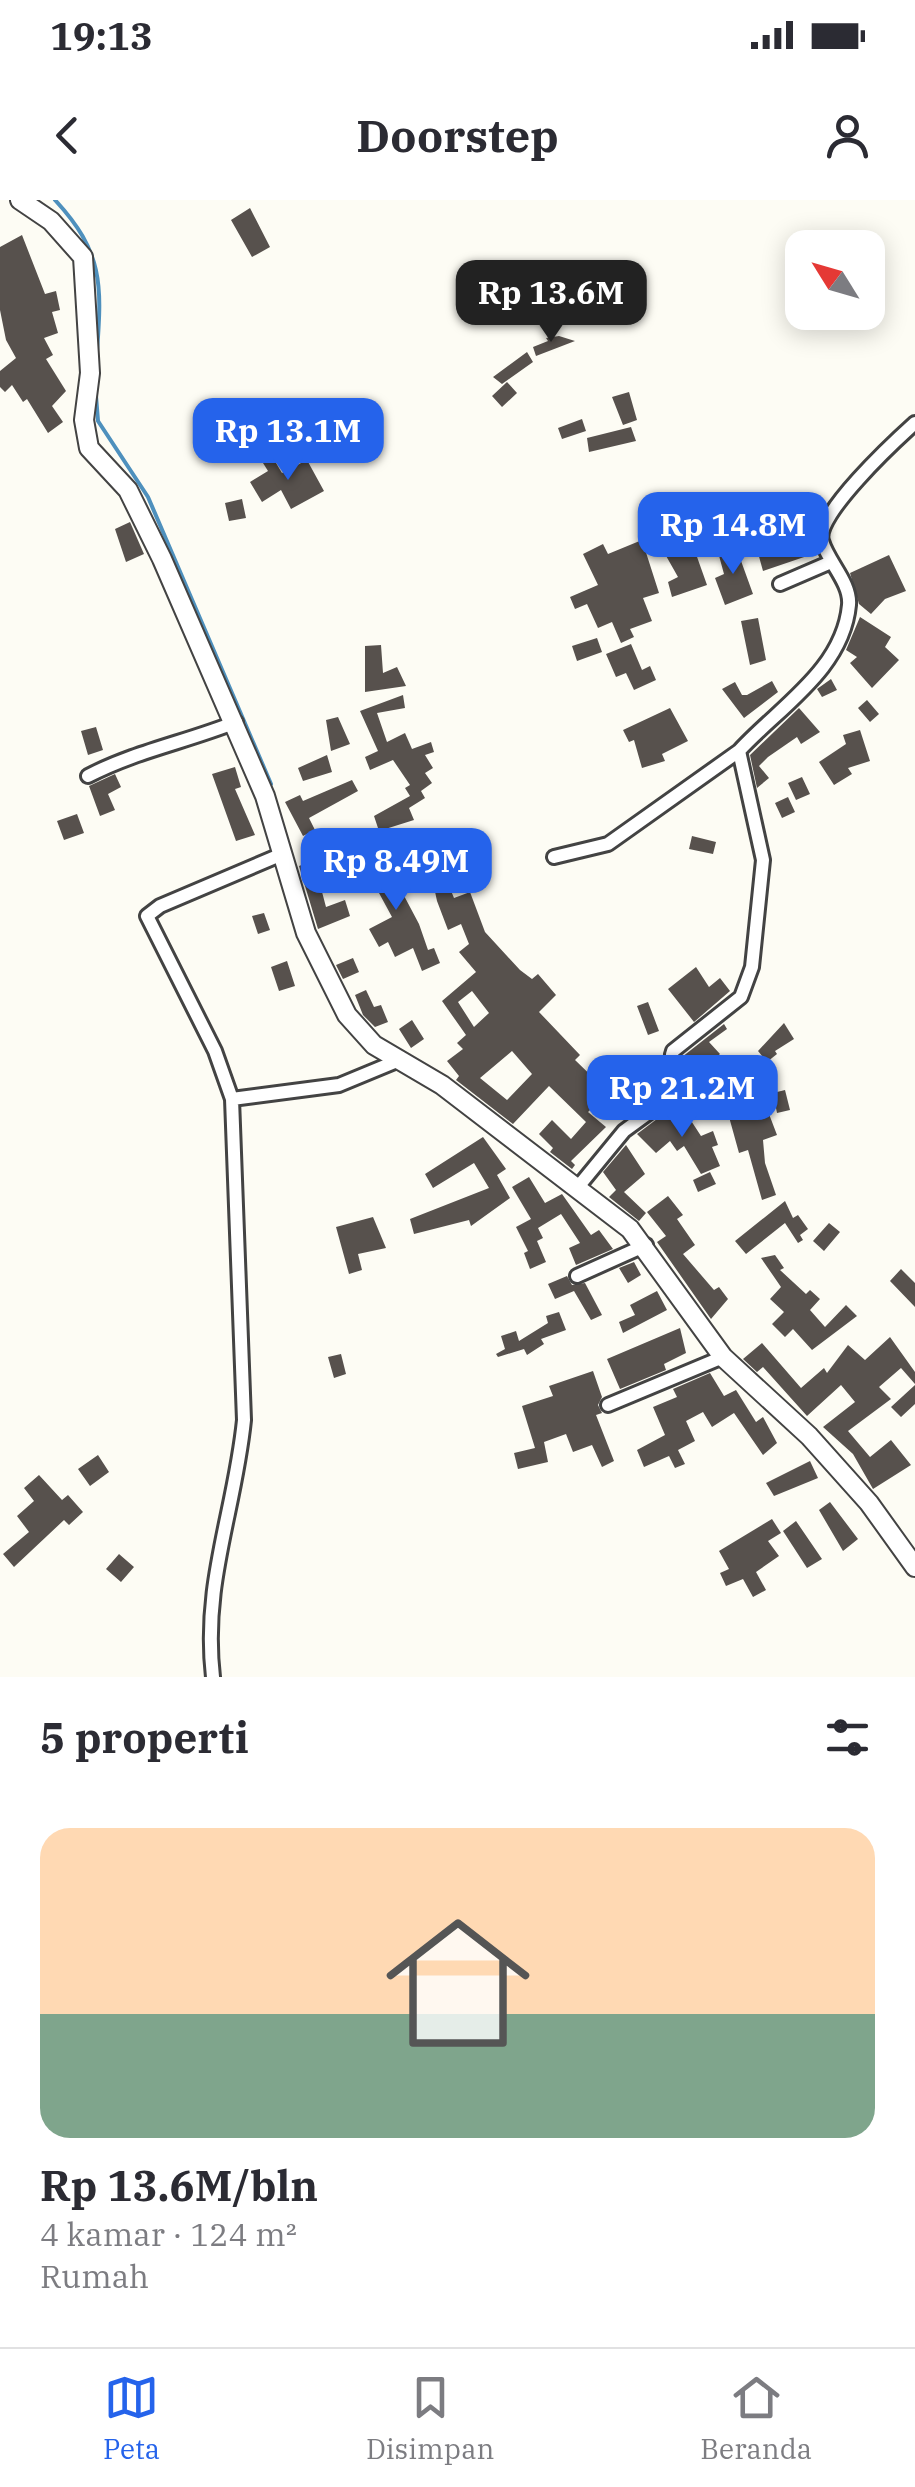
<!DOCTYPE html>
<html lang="id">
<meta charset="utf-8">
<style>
body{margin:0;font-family:"IBM Plex Serif",serif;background:#f7f7f7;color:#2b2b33;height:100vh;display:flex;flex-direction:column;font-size:38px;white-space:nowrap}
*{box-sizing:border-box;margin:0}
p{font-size:32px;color:#7c7c81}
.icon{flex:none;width:55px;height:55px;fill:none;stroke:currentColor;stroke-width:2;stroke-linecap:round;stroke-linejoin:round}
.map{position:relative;height:1477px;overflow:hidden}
.drawer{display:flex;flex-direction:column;background:#fff;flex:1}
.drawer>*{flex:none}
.needle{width:65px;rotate:307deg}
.fabs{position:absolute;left:785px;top:30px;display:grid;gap:20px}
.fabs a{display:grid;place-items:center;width:100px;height:100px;border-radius:20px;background:#fff;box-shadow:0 5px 25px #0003;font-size:50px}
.price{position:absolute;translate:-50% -85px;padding:0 22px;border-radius:20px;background:#2563eb;color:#fff;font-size:32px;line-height:65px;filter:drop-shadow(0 2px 5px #0008)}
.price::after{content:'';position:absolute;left:50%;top:60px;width:30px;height:22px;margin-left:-15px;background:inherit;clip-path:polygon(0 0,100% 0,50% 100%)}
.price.selected{background:#222;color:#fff}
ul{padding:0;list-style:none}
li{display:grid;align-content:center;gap:20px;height:530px;padding:0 40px}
li span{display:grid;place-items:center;height:310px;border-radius:30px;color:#555}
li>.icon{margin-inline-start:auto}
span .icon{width:180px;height:180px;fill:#fffc;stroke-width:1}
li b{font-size:42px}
h2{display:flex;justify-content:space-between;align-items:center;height:120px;padding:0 40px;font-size:42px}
.status{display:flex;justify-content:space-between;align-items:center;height:70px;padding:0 50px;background:#fff;direction:ltr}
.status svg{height:28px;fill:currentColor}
header{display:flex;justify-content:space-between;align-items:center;height:130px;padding:0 40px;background:#fff;font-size:45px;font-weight:700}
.menu{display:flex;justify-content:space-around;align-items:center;height:140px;border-top:2px solid #e1e1e2;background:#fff;font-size:28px;color:#7c7c81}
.menu a{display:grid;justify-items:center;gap:5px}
.menu .selected{color:#2563eb}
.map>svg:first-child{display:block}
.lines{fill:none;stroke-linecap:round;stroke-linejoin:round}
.stream{stroke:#4e90bd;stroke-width:4}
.building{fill:#57514d;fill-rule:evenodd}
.minor-casing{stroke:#434343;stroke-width:18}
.tertiary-casing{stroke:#434343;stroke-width:22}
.minor{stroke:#fff;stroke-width:12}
.tertiary{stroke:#fff;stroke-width:18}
</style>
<div class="status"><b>19:13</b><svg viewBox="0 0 49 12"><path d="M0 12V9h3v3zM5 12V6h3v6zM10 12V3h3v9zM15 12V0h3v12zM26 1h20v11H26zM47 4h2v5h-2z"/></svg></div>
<header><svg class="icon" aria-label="back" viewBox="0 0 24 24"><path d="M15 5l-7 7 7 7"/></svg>Doorstep<svg class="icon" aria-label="person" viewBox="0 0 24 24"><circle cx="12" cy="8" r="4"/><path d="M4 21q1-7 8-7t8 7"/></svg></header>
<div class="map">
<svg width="915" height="1477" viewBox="0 0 915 1477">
<rect width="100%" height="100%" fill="#fdfcf4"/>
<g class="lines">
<path class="stream" d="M55 0C103 52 102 84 97 151
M96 196 98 221 148 297 271 584"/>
</g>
<path class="building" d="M250 8 270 47 252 57 231 20Z
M22 35 45 94 56 91 60 110 52 112 58 133 44 138 53 155 46 159 66 191 52 206 63 222 48 233 27 199 23 202 12 185 5 192 0 187V171L16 158 6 140 0 110V47Z
M576 86 583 121 573 124 564 87Z
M559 136 575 141 536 156 533 147 548 141 546 138Z
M527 152 533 162 502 184 493 177Z
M507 182 517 193 502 207 492 196Z
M629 192 637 220 623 225 612 197Z
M582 219 586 231 562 239 558 228Z
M631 227 636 241 589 252 587 238Z
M273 258 282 273 307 260 324 291 291 309 281 290 262 302 250 282 268 271 263 263Z
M242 299 246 318 229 321 225 303Z
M701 305 706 314 711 311 717 322 693 335 702 351 696 354 707 385 672 397 668 382 678 377 665 354 683 344 670 324Z
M130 322 144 354 126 362 115 329Z
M745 329 748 341 732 345 730 333Z
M803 339 810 355 763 371 758 353Z
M642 340 659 393 643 398 652 421 630 429 634 437 621 443 612 422 598 428 587 404 575 409 570 397 598 385 583 354 603 344 608 354Z
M736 347 753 394 725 405 715 378 724 374 718 352Z
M889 355 906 391 885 399 871 414 859 404 850 373Z
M860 417 891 437 885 447 899 460 872 488 850 463 857 457 846 450Z
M758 418 766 460 750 465 741 421Z
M597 438 602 452 577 461 572 446Z
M631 444 642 470 650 466 656 480 634 490 626 473 616 477 606 454Z
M381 445 383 473 397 467 406 486 365 492V446Z
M831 479 837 490 822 497 817 489Z
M772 481 778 492 744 518 722 489 735 482 742 495H747Z
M403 495 405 508 377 513 387 542 405 533 412 549 431 542 434 552 425 555 433 568 425 573 432 583 421 591 425 598 409 608 414 620 379 631 374 616 410 596 405 588 410 585 393 560 370 570 365 557 378 551 360 511Z
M867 500 879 514 870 522 858 508Z
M670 508 688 541 662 554 665 561 642 568 634 540 629 542 623 530Z
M799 508 820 532 801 544 797 537 768 557 759 566 769 578 757 588 750 555Z
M338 517 350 544 331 551 326 520Z
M96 527 103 550 88 555 81 531Z
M860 530 870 561 848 568 852 574 834 585 819 562 846 544 843 535Z
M327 555 332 572 303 581 298 568Z
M235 567 241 587 235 589 255 635 236 641 212 574Z
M115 574 121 587 108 594 115 610 100 616 89 586Z
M802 577 810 594 796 600 788 583Z
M352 580 358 591 309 618 315 630 303 636 285 602 300 595 303 601Z
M788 597 795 612 782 618 775 603Z
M77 614 84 633 64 640 57 621Z
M322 636 335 670 317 673 326 707 345 700 350 716 318 729 299 666 317 659 312 639Z
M692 636 716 642 713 654 689 649Z
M375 641 419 724 428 750 434 748 440 763 422 771 413 748 395 757 388 742 379 747 369 729 392 717 366 669 370 667 361 648Z
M451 645 464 663 445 676 454 698 470 692 485 732 520 770 532 779 538 774 556 795 539 812 580 855 575 860 606 890 630 863 648 880 626 904 633 912 624 919 603 897 588 912 606 927 571 961 575 965 572 969 550 952 553 948 539 934 552 920 571 939 586 922 549 886 513 924 456 880 459 876 447 861 463 849 457 843 466 835 442 801 476 772 459 752 469 744 461 724 448 730 437 701 434 687 438 685 423 660ZM472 791 489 813 474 827 458 802ZM512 851 532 874 507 900 480 878Z
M264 713 270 730 258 734 252 716Z
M353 758 359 772 343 779 336 765Z
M287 761 295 786 279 791 271 767Z
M696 767 709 787 720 778 730 791 694 822 668 789Z
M366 790 374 807 381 805 388 822 375 827 363 815 355 795Z
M648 802 659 831 648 835 637 806Z
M412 820 424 839 411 848 399 829Z
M784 823 794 839 775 851 777 854 767 862 758 851Z
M724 824 727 829 709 842 720 854 702 870 715 884 734 873 748 900 752 920 769 914 777 935 763 940 765 963 776 995 762 1000 748 950 739 953 726 906 720 911 705 896 697 906 687 897 690 883 682 857Z
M744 859 751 872 740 878 733 865Z
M785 890 790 910 777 913 773 893Z
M669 910 678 922 688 916 701 936 713 931 718 945 712 947 720 966 701 974 684 946 677 951 670 941 656 953 637 934Z
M483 937 506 969 497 975 510 998 471 1026 469 1020 414 1034 410 1019 489 988 474 963 433 988 425 974Z
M626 945 645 974 624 992 646 1013 639 1021 609 997 616 990 603 972Z
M710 972 716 984 698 992 693 980Z
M529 977 545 1003 562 994 591 1035 599 1030 613 1049 576 1065 569 1048 580 1043 561 1014 538 1028 543 1038 537 1041 546 1062 530 1069 524 1053 528 1051 516 1027 531 1019 512 987Z
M668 996 683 1015 677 1019 695 1045 683 1054 714 1090 719 1087 728 1099 711 1119 657 1042 666 1036 647 1012Z
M785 1001 793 1018 798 1015 808 1029 800 1035 803 1040 798 1043 785 1023 746 1054 735 1041Z
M373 1017 386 1048 358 1054 362 1070 349 1074 336 1027Z
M829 1023 840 1032 824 1051 813 1041Z
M775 1055 784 1068 780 1070 806 1094 810 1090 820 1099 810 1110 825 1127 846 1105 857 1116 812 1150 793 1129 785 1137 772 1124 784 1112 770 1099 781 1087 761 1058Z
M634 1062 641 1075 628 1083 619 1068Z
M901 1069 915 1083V1107L890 1081Z
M567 1076 572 1085 585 1083 602 1115 591 1120 574 1091 555 1099 548 1084Z
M657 1091 667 1110 623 1133 619 1122 635 1115 630 1105Z
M559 1112 566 1130 541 1139 544 1144 527 1155 524 1149 498 1157 496 1154 505 1149 501 1136 516 1131 519 1141 548 1123 546 1116Z
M680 1128 686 1153 664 1164 666 1170 620 1189 607 1159Z
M890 1137 915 1172V1184L901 1168 879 1187 891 1199 848 1231 870 1257 891 1240 911 1265 873 1289 853 1254 823 1227 855 1202 841 1185 807 1216 763 1167 757 1172 743 1159 762 1143 801 1188 824 1168 827 1173 848 1145 865 1160Z
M341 1154 346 1174 334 1178 328 1157Z
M593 1171 602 1197 598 1205 602 1213 596 1215 614 1261 602 1267 592 1245 573 1252 566 1234 544 1242 548 1262 518 1269 514 1253 535 1248 522 1206 553 1196 549 1186Z
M710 1173 724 1196 736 1190 756 1222 763 1217 777 1243 763 1255 734 1213 712 1227 703 1212 686 1221 695 1241 678 1250 685 1264 675 1268 669 1256 644 1267 637 1250 665 1235 653 1207 677 1197 673 1189Z
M915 1185V1204L901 1217 891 1207Z
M98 1255 109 1272 90 1286 78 1269Z
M810 1261 818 1278 774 1296 766 1283Z
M39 1275 62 1300 68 1295 83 1312 69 1325 64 1320 14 1367 3 1354 29 1332 17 1316 34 1301 24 1288Z
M830 1302 858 1339 843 1351 819 1310Z
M772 1319 781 1333 768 1341 779 1356 756 1372 766 1390 753 1397 743 1379 726 1386 720 1373 729 1369 719 1351Z
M796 1321 822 1359 807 1368 783 1331Z
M119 1354 134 1367 121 1382 106 1369Z"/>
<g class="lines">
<g class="minor-casing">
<path id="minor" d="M780 384 831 362
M88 576C136 551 186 542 236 522
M554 657 608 644 739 551
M232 899 339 885 397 861
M578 987 624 931 680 890C684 875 667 866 673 851L741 797 752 767 763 660 739 551C778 508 843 470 849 405 851 383 828 362 822 341 814 316 895 241 915 223
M577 1076 646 1045
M608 1205 723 1157
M213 1477C202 1383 235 1311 244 1220L232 899 215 851 147 716 160 706 280 655"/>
</g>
<g class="tertiary-casing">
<path id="tertiary" d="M20 0 51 21 83 57 90 173 84 220 89 248 128 290 162 359 265 596 306 733 347 815 374 845 442 885 630 1029 723 1157 809 1236 869 1303 915 1367"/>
</g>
<use href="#minor" class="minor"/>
<use href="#tertiary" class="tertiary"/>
</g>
</svg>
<div class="fabs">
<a><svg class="needle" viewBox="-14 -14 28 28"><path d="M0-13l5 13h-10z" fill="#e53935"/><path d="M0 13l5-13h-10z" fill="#7c7c81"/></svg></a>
</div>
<b class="price selected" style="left:551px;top:145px">Rp 13.6M</b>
<b class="price" style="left:288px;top:283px">Rp 13.1M</b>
<b class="price" style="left:733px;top:377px">Rp 14.8M</b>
<b class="price" style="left:396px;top:713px">Rp 8.49M</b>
<b class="price" style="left:682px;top:940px">Rp 21.2M</b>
</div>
<section class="drawer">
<h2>5 properti<svg class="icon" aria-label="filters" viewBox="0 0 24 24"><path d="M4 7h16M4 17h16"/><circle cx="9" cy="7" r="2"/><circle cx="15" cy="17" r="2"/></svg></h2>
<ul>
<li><span style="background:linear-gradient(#ffd9b3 60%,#7fa58c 0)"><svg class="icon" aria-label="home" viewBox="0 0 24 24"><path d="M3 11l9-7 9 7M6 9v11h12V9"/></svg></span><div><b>Rp 13.6M/bln</b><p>4 kamar · 124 m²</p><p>Rumah</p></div></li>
</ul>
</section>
<nav class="menu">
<a class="selected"><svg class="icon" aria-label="map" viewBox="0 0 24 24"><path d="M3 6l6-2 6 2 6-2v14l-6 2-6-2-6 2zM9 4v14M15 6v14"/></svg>Peta</a>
<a><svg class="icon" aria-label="saved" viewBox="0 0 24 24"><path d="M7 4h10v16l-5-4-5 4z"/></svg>Disimpan</a>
<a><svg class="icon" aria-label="home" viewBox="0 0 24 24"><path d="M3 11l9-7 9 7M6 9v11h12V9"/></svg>Beranda</a>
</nav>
